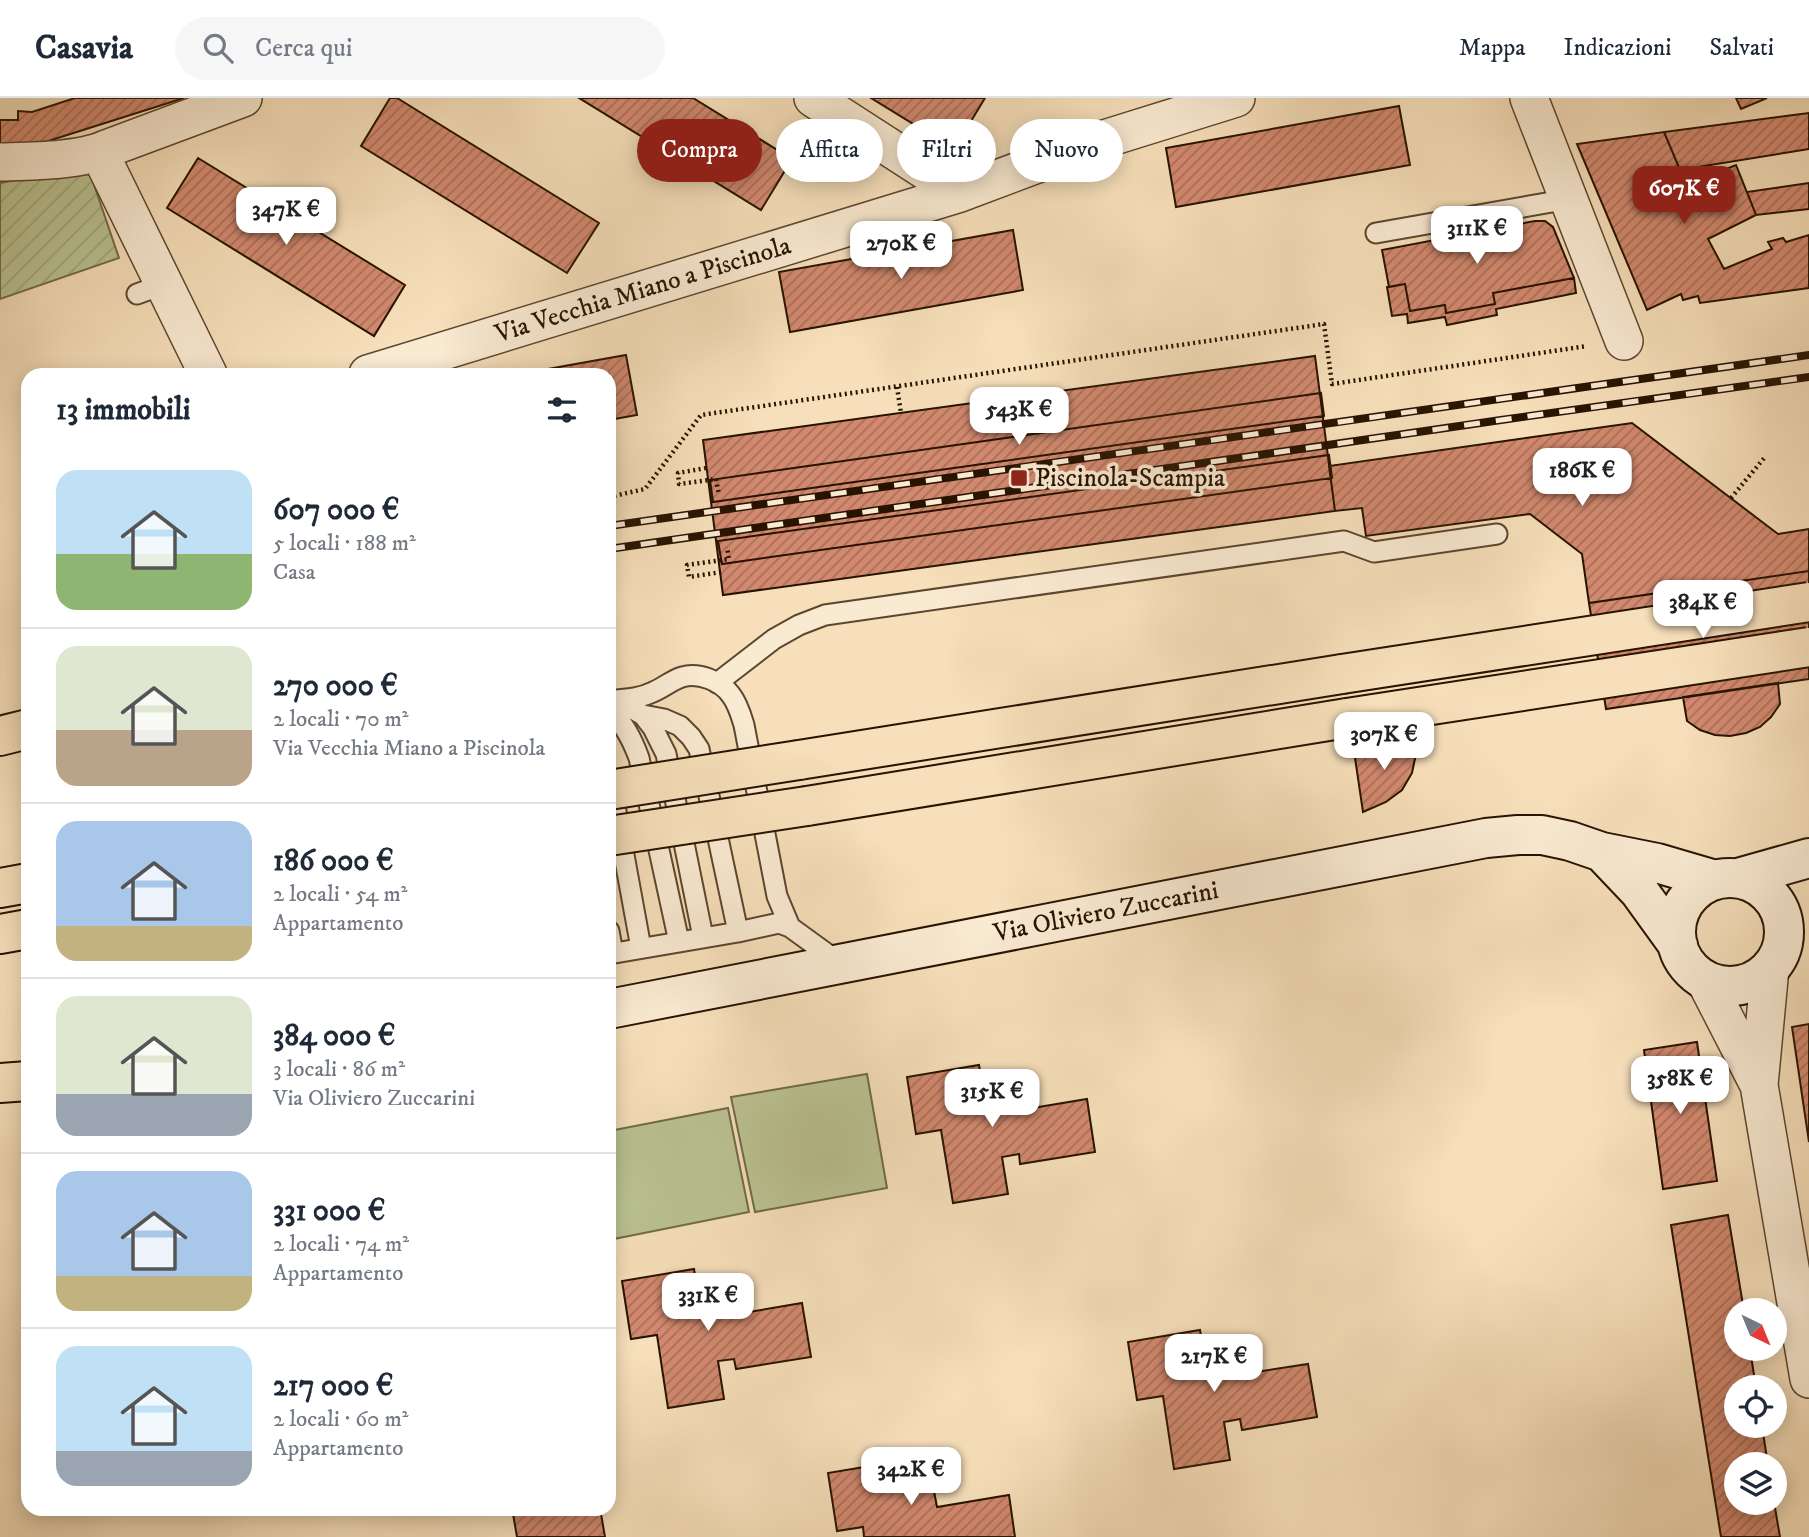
<!DOCTYPE html>
<html lang="it">
<meta charset="utf-8">
<style>
body{margin:0;font-family:"IM FELL DW Pica",serif;background:#f6f6f7;color:#1f2937;height:100vh;display:flex;flex-direction:column;font-size:26px;white-space:nowrap}
*{box-sizing:border-box;margin:0}
p{font-size:23px;color:#747a83}
.icon{flex:none;width:38px;height:38px;fill:none;stroke:currentColor;stroke-width:2;stroke-linecap:round;stroke-linejoin:round}
.map{position:relative;flex:1;overflow:hidden}
.drawer{position:absolute;left:21px;top:270px;width:595px;height:1148px;display:flex;flex-direction:column;background:#fff;border-radius:21px;box-shadow:0 4px 18px #0003}
.drawer>*{flex:none}
.banner{position:absolute;left:637px;top:21px;width:665px;height:63px;display:flex;gap:14px}
.needle{width:46px;rotate:137deg}
.fabs{position:absolute;left:1724px;top:1200px;display:grid;gap:14px}
.fabs a{display:grid;place-items:center;width:63px;height:63px;border-radius:50%;background:#fff;box-shadow:0 4px 18px #0003;font-size:35px}
.price{position:absolute;translate:-50% -60px;padding:0 16px;border-radius:14px;background:#fff;color:#222;font-size:23px;line-height:46px;filter:drop-shadow(0 2px 4px #0008)}
.price::after{content:'';position:absolute;left:50%;top:42px;width:21px;height:16px;margin-left:-10px;background:inherit;clip-path:polygon(0 0,100% 0,50% 100%)}
.price.selected{background:#8f2418;color:#fff}
ul{padding:0;list-style:none}
li{display:flex;align-items:center;gap:21px;height:175px;padding:0 35px}
li+li{border-top:2px solid #e0e1e3}
li span{display:grid;place-items:center;flex:none;width:196px;height:140px;border-radius:21px;color:#555}
li>.icon{margin-inline-start:auto}
span .icon{width:84px;height:84px;fill:#fffc;stroke-width:1}
li b{font-size:30px}
h2{display:flex;justify-content:space-between;align-items:center;height:84px;padding:0 35px;font-size:30px}
.chip{padding:0 24px;border-radius:32px;background:#fff;box-shadow:0 4px 18px #0003;font-size:24px;line-height:63px}
.chip.selected{background:#8f2418;color:#fff}
header{display:flex;align-items:center;gap:42px;box-sizing:border-box;height:98px;padding:0 35px;background:#fff;border-bottom:2px solid #e0e1e3}
header strong{font-size:33px}
nav{display:flex;gap:38px;margin-inline-start:auto;font-size:24px}
.search{width:490px;height:63px;background:#f6f6f7;display:flex;align-items:center;gap:18px;box-sizing:border-box;padding:0 24px;border-radius:38px;color:#747a83;font-size:26px}
.map>svg:first-child{display:block}
.park{fill:#bac292;stroke:#716a4a;stroke-width:2}
.garden{fill:url(#garden-furrows);stroke:#716a4a;stroke-width:2}
.building{fill:url(#building-hatch);stroke:#281301;stroke-width:2}
.lines{fill:none;stroke-linecap:round;stroke-linejoin:round}
.service-casing{stroke:#5c462f;stroke-width:23}
.minor-casing{stroke:#5c462f;stroke-width:40}
.secondary-casing{stroke:#281301;stroke-width:42}
.trunk-casing{stroke:#281301;stroke-width:42}
.path{stroke:#281301;stroke-width:4.5;stroke-dasharray:2 3.5;stroke-linecap:butt}
.service{stroke:#f9ead2;stroke-width:19}
.minor{stroke:#f9ead2;stroke-width:37}
.secondary{stroke:#f9ead2;stroke-width:38}
.trunk{stroke:#f6dfba;stroke-width:38}
.rail-casing{stroke:#281301;stroke-width:8}
.rail{stroke:#f9ead2;stroke-width:5;stroke-dasharray:16;stroke-linecap:butt}
.trunk-bridge-casing{stroke:#281301;stroke-width:42;stroke-linecap:butt}
.trunk-bridge{stroke:#f6dfba;stroke-width:38}
.poi-dot{fill:#8f2418;stroke:#f9ead2;stroke-width:2.5}
.labels{text-anchor:middle;dominant-baseline:central;stroke-width:7;stroke-linejoin:round;paint-order:stroke}
.street-label{font-size:26px;fill:#281301;stroke:#f9ead2}
.poi-label{font-size:26px;fill:#281301;stroke:#f9ead2;text-anchor:start}
</style>
<header>
<strong>Casavia</strong>
<div class="search"><svg class="icon" aria-label="search" viewBox="0 0 24 24"><circle cx="10" cy="10" r="6"/><path d="M15 15l6 6"/></svg>Cerca qui</div>
<nav><a>Mappa</a><a>Indicazioni</a><a>Salvati</a></nav>
</header>
<div class="map">
<svg width="1809" height="1439" viewBox="0 0 1809 1439">
<defs>
<pattern id="garden-furrows" width="10" height="10" patternUnits="userSpaceOnUse" patternTransform="scale(1.75)"><rect width="10" height="10" fill="#bac292"/><path d="M-1 1l2-2M0 10L10 0M9 11l2-2" fill="none" stroke="#a0a67c"/></pattern>
<pattern id="building-hatch" width="6" height="6" patternUnits="userSpaceOnUse" patternTransform="scale(1.75)"><rect width="6" height="6" fill="#d2896f"/><path d="M-1 1l2-2M0 6l6-6M5 7l2-2" fill="none" stroke="#aa6f59"/></pattern>
</defs>
<rect width="100%" height="100%" fill="#f6dfba"/>
<filter id="stains"><feTurbulence type="fractalNoise" baseFrequency=".00286" numOctaves="4"/><feColorMatrix values="0 0 0 0 .2 0 0 0 0 .09 0 0 0 0 .02 0 0 0 .5 -.17"/></filter>
<radialGradient id="worn" r=".72"><stop offset=".6" stop-color="#630" stop-opacity="0"/><stop offset="1" stop-color="#630" stop-opacity=".3"/></radialGradient>
<path class="park" d="M867 976 887 1090 755 1114 731 999Z
M728 1010 749 1114 609 1142V1033Z"/>
<path class="garden" d="M88 69 119 160 0 201V85Z"/>
<path class="building" d="M75 0H184L42 45 0 47V22H18V13L32 14Z
M390 0H397L599 125 567 175 361 48Z
M579 0H693L792 61 761 112Z
M871 0H985L954 51Z
M1736 0H1767L1741 11Z
M1399 8 1410 67 1176 109 1166 50Z
M1809 15V51L1680 72 1664 34Z
M1664 34 1680 72 1673 74 1679 90 1736 67 1756 117 1708 141 1724 171 1772 151 1768 144 1783 140 1786 144 1809 137V190L1700 205 1698 198 1683 202 1681 196 1647 212 1577 46Z
M198 60 405 187 374 238 167 110Z
M1809 85V111L1756 117 1747 94Z
M1535 123H1545L1553 129 1574 180 1493 195 1495 206 1446 215 1445 207 1410 213 1405 186 1389 189 1382 152Z
M1013 132 1023 192 790 234 779 174Z
M1574 180 1576 195 1496 211 1497 217 1447 227 1445 219 1408 225 1407 216 1392 218 1387 189 1405 186 1410 213 1445 207 1446 215 1495 206 1493 195Z
M626 257 637 317 609 322V276H520Z
M1315 258 1335 413 723 497 703 342Z
M1321 295 1324 318 713 404 710 382Z
M1632 325 1778 436 1809 431V473L1589 505 1582 456 1530 416 1366 438 1362 410 1335 413 1329 368Z
M1329 357 1332 380 722 466 718 443Z
M1809 473V581L1606 611 1589 505Z
M1778 585 1780 606 1771 619 1760 629 1746 635 1730 638 1715 637 1700 632 1687 623 1683 599Z
M1415 641 1416 656 1412 675 1402 692 1386 704 1363 714 1354 653Z
M1809 926V1044L1792 929Z
M1697 944 1717 1083 1663 1091 1644 952Z
M979 967 982 985 1010 980 1015 1013 1087 1001 1095 1054 1020 1066 1019 1056 1002 1059 1008 1096 953 1105 941 1032 916 1036 907 979Z
M1728 1117 1744 1213H1736V1251H1750L1756 1290H1736V1328H1762L1768 1367H1736V1405L1774 1404 1780 1439H1721L1671 1127Z
M694 1171 697 1189 726 1184 731 1217 802 1205 811 1259 736 1271 734 1261 718 1263 724 1301 668 1310 657 1237 631 1241 622 1183Z
M1200 1232 1203 1250 1232 1245 1236 1277 1308 1266 1317 1319 1242 1332 1240 1321 1224 1324 1230 1362 1174 1371 1163 1298 1137 1302 1128 1244Z
M900 1363 903 1381 931 1377 937 1409 1009 1397 1015 1439H864L863 1429 837 1433 828 1375Z
M512 1410H600L605 1439H517Z"/>
<g class="lines">
<g class="service-casing">
<path id="service" d="M1376 135 1569 101
M137 196 164 186
M717 585 774 541 799 527 825 517 1344 443 1374 454 1497 436
M616 602C629 601 641 600 653 594 663 590 672 582 682 579 699 574 721 583 731 597 738 606 741 617 744 627L777 798 790 829
M617 602 643 617 664 621 680 628 691 639 699 651 738 834
M609 611C624 625 632 641 639 660L679 844
M643 617 653 630 666 656 703 839
M611 686 641 850
M609 833 613 855
M609 856 738 834 779 825 790 829 841 866"/>
</g>
<g class="minor-casing">
<path id="minor" d="M813 0 960 95
M1529 0 1624 243
M97 56 103 62 208 276
M0 64C30 63 80 63 106 51L243 0
M368 276 960 95 1101 42 1236 0
M1770 870 1759 987 1809 1281
M1705 882 1759 987"/>
</g>
<g class="secondary-casing">
<path id="secondary" d="M1602 754 1639 793 1678 847
M1738 780 1809 760
M1676 834a54 54 0 1 1 108 0a54 54 0 1 1-108 0Z
M609 911 1486 740 1518 737H1542L1570 743 1602 754 1657 765 1715 782"/>
</g>
<g class="trunk-casing">
<path id="trunk" d="M0 638 28 631
M799 662 1342 576
M807 708 1347 620
M0 790 28 785
M0 836 28 831
M0 985 28 983"/>
</g>
<path class="path" d="M897 289 901 315
M706 370 678 375 679 386 716 381 719 397
M609 399 645 391 701 317 1324 226 1332 286 1587 248
M1731 400 1765 359
M721 474 689 479 687 467 729 461 727 449"/>
<use href="#service" class="service"/>
<use href="#minor" class="minor"/>
<use href="#secondary" class="secondary"/>
<use href="#trunk" class="trunk"/>
<g class="rail-casing">
<path id="rail" d="M609 428 1809 257
M609 451 1501 322 1809 279"/>
</g>
<use href="#rail" class="rail"/>
<g class="trunk-bridge-casing">
<path id="trunk-bridge" d="M1342 576 1809 504
M1347 620 1809 549
M609 692 799 662
M609 738 807 708"/>
</g>
<use href="#trunk-bridge" class="trunk-bridge"/>
</g>
<rect class="poi-dot" x="1010" y="371" width="18" height="18" rx="3.5"/>
<g class="labels">
<g class="street-label">
<text transform="translate(643 192) rotate(-17)">Via Vecchia Miano a Piscinola</text>
<text transform="translate(1106 814) rotate(-11)">Via Oliviero Zuccarini</text>
</g>
<g class="poi-label">
<text x="1035" y="380">Piscinola-Scampia</text>
</g>
</g>
<rect width="100%" height="100%" filter="url(#stains)"/>
<rect width="100%" height="100%" fill="url(#worn)"/>
</svg>
<div class="fabs">
<a><svg class="needle" viewBox="-14 -14 28 28"><path d="M0-13l5 13h-10z" fill="#e53935"/><path d="M0 13l5-13h-10z" fill="#747a83"/></svg></a>
<a><svg class="icon" aria-label="locate" viewBox="0 0 24 24"><circle cx="12" cy="12" r="6"/><path d="M12 2v4M12 18v4M2 12h4M18 12h4"/></svg></a>
<a><svg class="icon" aria-label="layers" viewBox="0 0 24 24"><path d="M12 4l9 5-9 5-9-5zM3 14l9 5 9-5"/></svg></a>
</div>
<b class="price selected" style="left:1684px;top:128px">607K €</b>
<b class="price" style="left:286px;top:149px">347K €</b>
<b class="price" style="left:1477px;top:168px">311K €</b>
<b class="price" style="left:901px;top:183px">270K €</b>
<b class="price" style="left:1019px;top:349px">543K €</b>
<b class="price" style="left:1582px;top:410px">186K €</b>
<b class="price" style="left:1703px;top:542px">384K €</b>
<b class="price" style="left:1384px;top:674px">307K €</b>
<b class="price" style="left:1680px;top:1018px">358K €</b>
<b class="price" style="left:992px;top:1031px">315K €</b>
<b class="price" style="left:708px;top:1235px">331K €</b>
<b class="price" style="left:1214px;top:1296px">217K €</b>
<b class="price" style="left:911px;top:1409px">342K €</b>
<div class="banner">
<a class="chip selected">Compra</a>
<a class="chip">Affitta</a>
<a class="chip">Filtri</a>
<a class="chip">Nuovo</a>
</div>
<section class="drawer">
<h2>13 immobili<svg class="icon" aria-label="filters" viewBox="0 0 24 24"><path d="M4 7h16M4 17h16"/><circle cx="9" cy="7" r="2"/><circle cx="15" cy="17" r="2"/></svg></h2>
<ul>
<li><span style="background:linear-gradient(#bfe0f5 60%,#8fb573 0)"><svg class="icon" aria-label="home" viewBox="0 0 24 24"><path d="M3 11l9-7 9 7M6 9v11h12V9"/></svg></span><div><b>607 000 €</b><p>5 locali · 188 m²</p><p>Casa</p></div></li>
<li><span style="background:linear-gradient(#dfe7d0 60%,#b9a48a 0)"><svg class="icon" aria-label="home" viewBox="0 0 24 24"><path d="M3 11l9-7 9 7M6 9v11h12V9"/></svg></span><div><b>270 000 €</b><p>2 locali · 70 m²</p><p>Via Vecchia Miano a Piscinola</p></div></li>
<li><span style="background:linear-gradient(#a9c7e8 75%,#c2b280 0)"><svg class="icon" aria-label="home" viewBox="0 0 24 24"><path d="M3 11l9-7 9 7M6 9v11h12V9"/></svg></span><div><b>186 000 €</b><p>2 locali · 54 m²</p><p>Appartamento</p></div></li>
<li><span style="background:linear-gradient(#dfe7d0 70%,#9aa5b1 0)"><svg class="icon" aria-label="home" viewBox="0 0 24 24"><path d="M3 11l9-7 9 7M6 9v11h12V9"/></svg></span><div><b>384 000 €</b><p>3 locali · 86 m²</p><p>Via Oliviero Zuccarini</p></div></li>
<li><span style="background:linear-gradient(#a9c7e8 75%,#c2b280 0)"><svg class="icon" aria-label="home" viewBox="0 0 24 24"><path d="M3 11l9-7 9 7M6 9v11h12V9"/></svg></span><div><b>331 000 €</b><p>2 locali · 74 m²</p><p>Appartamento</p></div></li>
<li><span style="background:linear-gradient(#bfe0f5 75%,#9aa5b1 0)"><svg class="icon" aria-label="home" viewBox="0 0 24 24"><path d="M3 11l9-7 9 7M6 9v11h12V9"/></svg></span><div><b>217 000 €</b><p>2 locali · 60 m²</p><p>Appartamento</p></div></li>
</ul>
</section>
</div>
